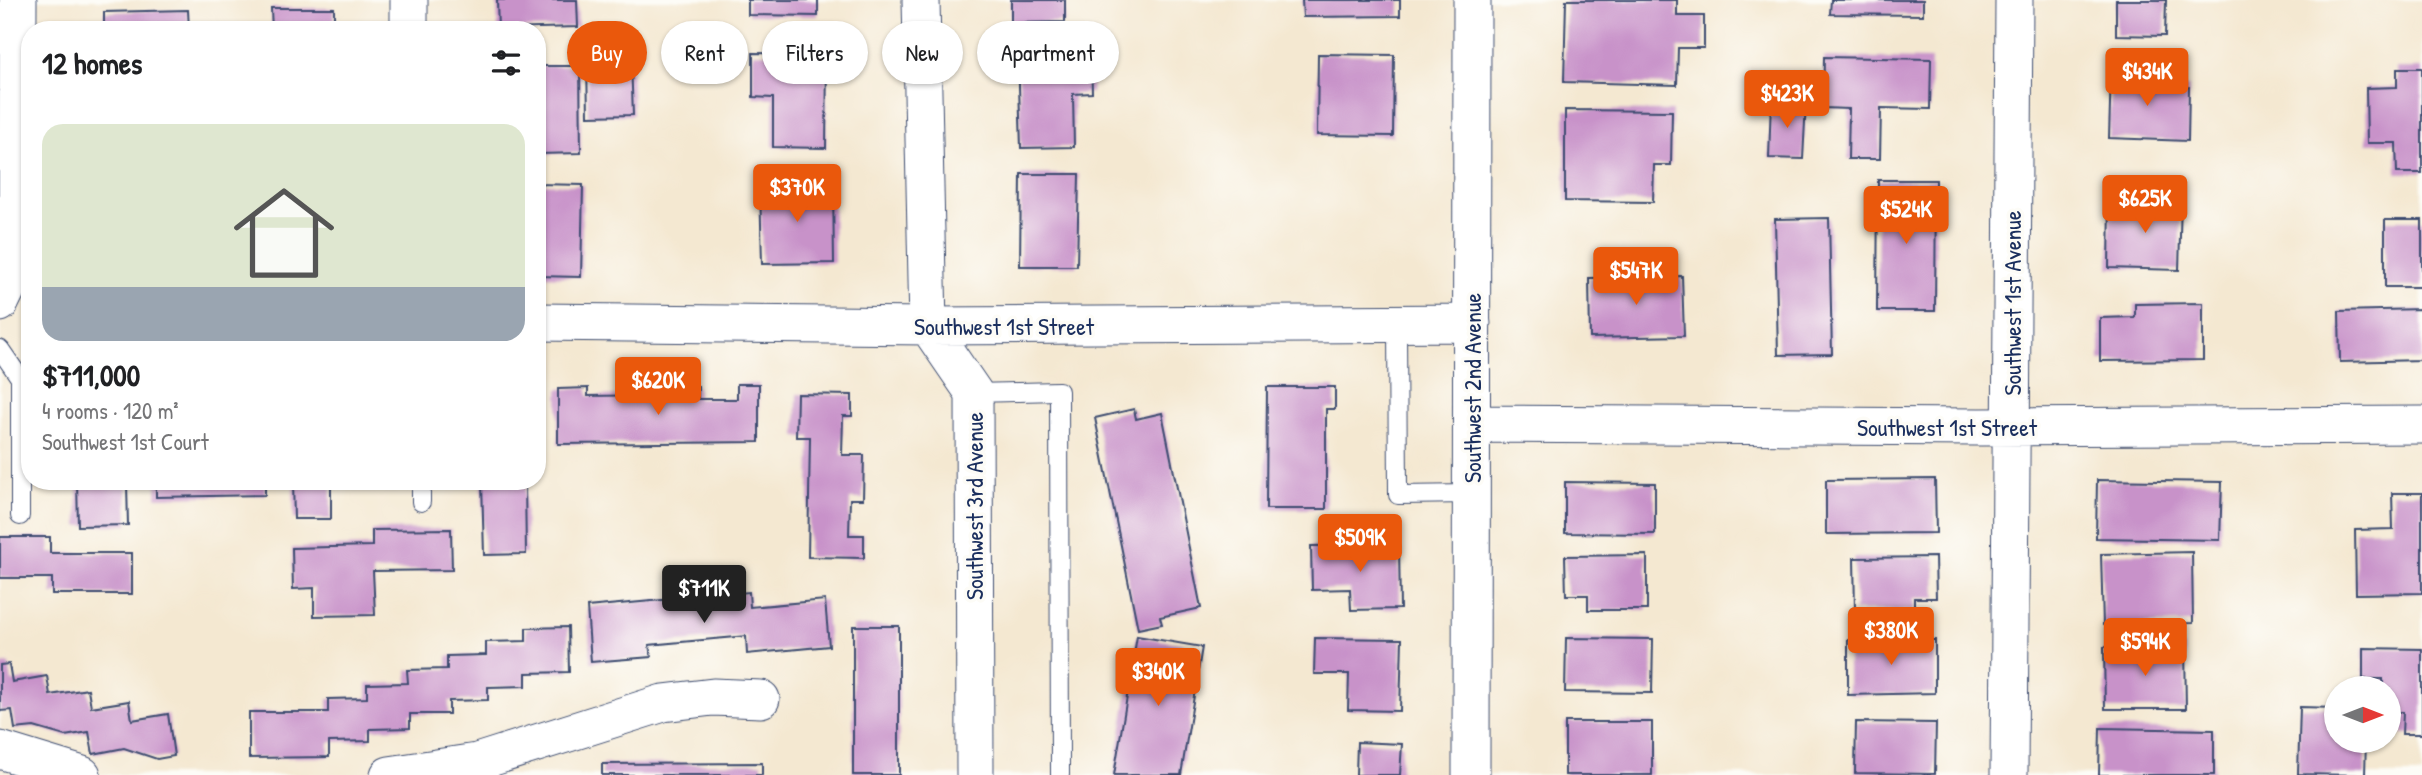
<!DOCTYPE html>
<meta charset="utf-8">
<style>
body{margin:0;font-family:"Patrick Hand",sans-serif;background:#f6f6f6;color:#202124;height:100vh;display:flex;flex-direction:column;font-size:26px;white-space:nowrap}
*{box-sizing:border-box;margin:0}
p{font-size:23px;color:#757577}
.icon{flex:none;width:38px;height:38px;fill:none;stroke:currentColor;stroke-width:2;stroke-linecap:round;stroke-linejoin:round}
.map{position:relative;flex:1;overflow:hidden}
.side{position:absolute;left:21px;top:21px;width:525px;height:469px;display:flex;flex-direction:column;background:#fff;border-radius:28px;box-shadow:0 2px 5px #0004}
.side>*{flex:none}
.guide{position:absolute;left:567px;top:21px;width:665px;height:63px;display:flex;gap:14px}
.needle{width:46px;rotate:90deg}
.tools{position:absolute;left:2324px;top:676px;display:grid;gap:14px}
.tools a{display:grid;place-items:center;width:77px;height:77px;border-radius:50%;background:#fff;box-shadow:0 2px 5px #0004;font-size:35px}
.price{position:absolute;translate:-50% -60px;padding:0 16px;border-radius:7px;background:#ea580c;color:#fff;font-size:23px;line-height:46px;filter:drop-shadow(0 2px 4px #0008)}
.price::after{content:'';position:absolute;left:50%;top:42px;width:21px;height:16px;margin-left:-10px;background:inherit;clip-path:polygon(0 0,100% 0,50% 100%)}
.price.current{background:#222;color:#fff}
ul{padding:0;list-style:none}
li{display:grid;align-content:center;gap:14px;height:371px;padding:0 21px}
li span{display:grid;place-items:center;height:217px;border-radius:21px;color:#555}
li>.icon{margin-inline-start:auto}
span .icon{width:126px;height:126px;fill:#fffc;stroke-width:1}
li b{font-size:30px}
h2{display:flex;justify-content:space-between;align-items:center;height:84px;padding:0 21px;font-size:30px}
.tag{padding:0 24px;border-radius:32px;background:#fff;box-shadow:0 2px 5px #0004;font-size:24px;line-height:63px}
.tag.current{background:#ea580c;color:#fff}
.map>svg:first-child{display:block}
.building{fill:#c892c9}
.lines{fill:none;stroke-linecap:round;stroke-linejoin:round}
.lane-casing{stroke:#3c4b6f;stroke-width:20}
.street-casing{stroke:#3c4b6f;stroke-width:39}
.lane{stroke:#fff;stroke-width:18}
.street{stroke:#fff;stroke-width:37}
.labels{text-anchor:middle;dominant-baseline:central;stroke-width:7;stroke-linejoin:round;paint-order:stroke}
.street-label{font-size:24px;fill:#1b2f5e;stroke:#fdfcf7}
</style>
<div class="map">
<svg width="2422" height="775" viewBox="0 0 2422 775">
<rect width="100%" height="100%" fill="#fdfcf7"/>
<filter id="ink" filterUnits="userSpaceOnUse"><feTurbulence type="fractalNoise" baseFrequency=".0143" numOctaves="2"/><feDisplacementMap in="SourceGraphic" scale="14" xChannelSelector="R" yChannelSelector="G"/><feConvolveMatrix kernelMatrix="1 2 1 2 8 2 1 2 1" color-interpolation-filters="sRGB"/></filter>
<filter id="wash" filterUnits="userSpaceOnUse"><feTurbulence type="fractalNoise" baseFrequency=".00686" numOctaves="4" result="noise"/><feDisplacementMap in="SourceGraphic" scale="28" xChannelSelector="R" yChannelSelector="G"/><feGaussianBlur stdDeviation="1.57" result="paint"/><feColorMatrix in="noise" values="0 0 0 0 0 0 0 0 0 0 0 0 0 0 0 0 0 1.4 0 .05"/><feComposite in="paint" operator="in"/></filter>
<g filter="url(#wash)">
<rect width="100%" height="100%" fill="#f4e8d1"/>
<g id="blocks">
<path class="building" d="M497 0H577L578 27 498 29Z
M748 0H818V16L748 15Z
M1011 0H1065V22L1011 23Z
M1302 0H1400V16L1303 17Z
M1566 0H1677V16H1704V48H1678L1677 85 1564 82Z
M1831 0H1923V15L1830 14Z
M2116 0H2166L2165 36 2116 35Z
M271 8H334V30H272Z
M188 10 189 30H104V12Z
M753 53 827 54 826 148 773 147V98L753 97Z
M1091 53 1092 93 1073 94 1074 147 1021 148 1018 55Z
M1318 54 1394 55 1393 136 1317 135Z
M1824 57 1931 59 1930 109 1881 108 1880 159H1848L1849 109 1823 108Z
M631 61 633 115 588 116 587 62Z
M537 66H580L581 153 537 154Z
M2397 68H2422V173H2397L2396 143H2367L2366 88 2397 87Z
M2111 70 2155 71V86L2189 87 2188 141 2109 138Z
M1771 101 1806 102 1803 159 1769 158Z
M1565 110 1672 111 1671 165H1654L1653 202 1565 201Z
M1021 174H1079L1077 266H1020Z
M1878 180H1936L1935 311H1877Z
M833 183 834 263 762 264 760 185Z
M537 184 583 185 581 277 537 276Z
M2110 200 2181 201 2179 270 2109 268Z
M1829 218 1832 354 1778 355 1775 219Z
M2385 220H2422V287H2385Z
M1682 276 1684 336 1590 338 1589 278Z
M2203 303V360L2100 361V318L2135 317V304Z
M2422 309V360L2340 362 2339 311Z
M737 384H759V442L558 444V389L588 388V396L657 395V386H698V399H737Z
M1267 387H1335V409H1326V509H1266Z
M797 394 852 395V416H843L842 455H864L863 499H850L849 535H864V558L808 557 810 437H796Z
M1134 409 1136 419 1162 413 1201 608 1160 617 1162 624 1138 629 1095 418Z
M1935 479 1936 533 1826 534V480Z
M2097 480 2222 482 2220 540 2096 538Z
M77 481H117L118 484H127L128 525 78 526Z
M156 481H265V495L156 497Z
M293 481H331V519H294Z
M482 481H525L526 554 484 555Z
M1565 482 1655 483V534L1565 533Z
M2392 493H2422V593L2356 594 2355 530 2393 529Z
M451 529 452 570 373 571 375 615 314 616V588L293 589 292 548 372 546V530Z
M0 537H50V553H132V594H52V578H0Z
M1399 545 1400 609 1351 610 1350 589 1312 590 1311 546Z
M2192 552 2193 623 2103 625 2101 554Z
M1647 555V610H1588V595H1566L1565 556Z
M1935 557 1936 598H1914V610L1855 611 1854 558Z
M749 592 750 607 825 600 829 646 747 654 746 636 649 645 651 657 591 662 587 607Z
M853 626H899V775H853Z
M568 627 569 672 526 673V686L488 687V700L449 701V714H410V728L370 729V741L329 742V757L249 758V712H328V699L367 698V684L408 683 407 670 447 669V656L486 655V642L526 641V628Z
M1137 636 1202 647 1181 775H1114Z
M1315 638 1402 639 1400 711 1348 710 1349 674H1314Z
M1566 638 1653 639 1652 693 1565 692Z
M1848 640H1935V693L1848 695Z
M2185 646 2186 709H2105L2104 647Z
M2363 648 2422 649V734H2402L2403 712H2389V688H2383V679H2363Z
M9 664 12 682 47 676 50 695 88 689 91 707 129 701 132 720 168 714 174 756 157 759 124 748 93 754 89 732 65 736 34 727 15 729 12 710 0 711V665Z
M2300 707 2336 708V740H2366L2365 775 2298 774Z
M1565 722H1652V775H1565Z
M1856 722 1936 723 1935 774 1855 773Z
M2100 728 2214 730V775H2099Z
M1357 742 1402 744 1400 775H1356Z
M762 763V775H602V764Z"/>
</g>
</g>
<g filter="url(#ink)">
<use href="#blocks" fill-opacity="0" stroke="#3c4b6f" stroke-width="2"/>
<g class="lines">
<g class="lane-casing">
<path id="lane" d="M1397 323 1398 495 1472 494
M0 349 20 378V516
M974 393 1059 391 1060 775
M421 502V481"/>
</g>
<g class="street-casing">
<path id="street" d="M921 0 928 326 974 393 975 775
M409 30V0
M17 268 18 0
M0 303 17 268H30
M537 322 928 326 1472 323
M1472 424 1979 427 2422 425
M0 750 82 775
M389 775 477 762 663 703 713 697 761 699
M1471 775 1472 0
M2009 775 2014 0"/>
</g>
<use href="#lane" class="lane"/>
<use href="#street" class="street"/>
</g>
</g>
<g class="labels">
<g class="street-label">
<text transform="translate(2012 303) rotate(-90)">Southwest 1st Avenue</text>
<text x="1004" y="326">Southwest 1st Street</text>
<text transform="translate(1472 388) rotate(-90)">Southwest 2nd Avenue</text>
<text x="1947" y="427">Southwest 1st Street</text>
<text transform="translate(974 506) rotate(-90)">Southwest 3rd Avenue</text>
</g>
</g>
</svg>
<div class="tools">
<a><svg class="needle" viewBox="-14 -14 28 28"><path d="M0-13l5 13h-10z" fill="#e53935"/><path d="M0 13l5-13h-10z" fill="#757577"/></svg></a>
</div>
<b class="price" style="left:2147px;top:108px">$434K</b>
<b class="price" style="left:1787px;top:130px">$423K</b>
<b class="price" style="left:797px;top:224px">$370K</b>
<b class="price" style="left:2145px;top:235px">$625K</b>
<b class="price" style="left:1906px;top:246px">$524K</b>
<b class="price" style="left:1636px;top:307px">$547K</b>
<b class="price" style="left:658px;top:417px">$620K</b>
<b class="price" style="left:1360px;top:574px">$509K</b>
<b class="price current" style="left:704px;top:625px">$711K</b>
<b class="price" style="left:1891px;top:667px">$380K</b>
<b class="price" style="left:2145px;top:678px">$594K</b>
<b class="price" style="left:1158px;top:708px">$340K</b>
<div class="guide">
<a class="tag current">Buy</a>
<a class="tag">Rent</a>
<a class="tag">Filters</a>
<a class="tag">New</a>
<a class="tag">Apartment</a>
</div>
<section class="side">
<h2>12 homes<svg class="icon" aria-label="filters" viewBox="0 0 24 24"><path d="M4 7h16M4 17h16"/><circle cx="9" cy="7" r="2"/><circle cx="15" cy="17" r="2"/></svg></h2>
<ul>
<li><span style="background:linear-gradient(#dfe7d0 75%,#9aa5b1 0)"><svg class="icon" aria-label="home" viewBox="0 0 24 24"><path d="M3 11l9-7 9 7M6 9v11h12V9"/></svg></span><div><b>$711,000</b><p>4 rooms · 120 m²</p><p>Southwest 1st Court</p></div></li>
</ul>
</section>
</div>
